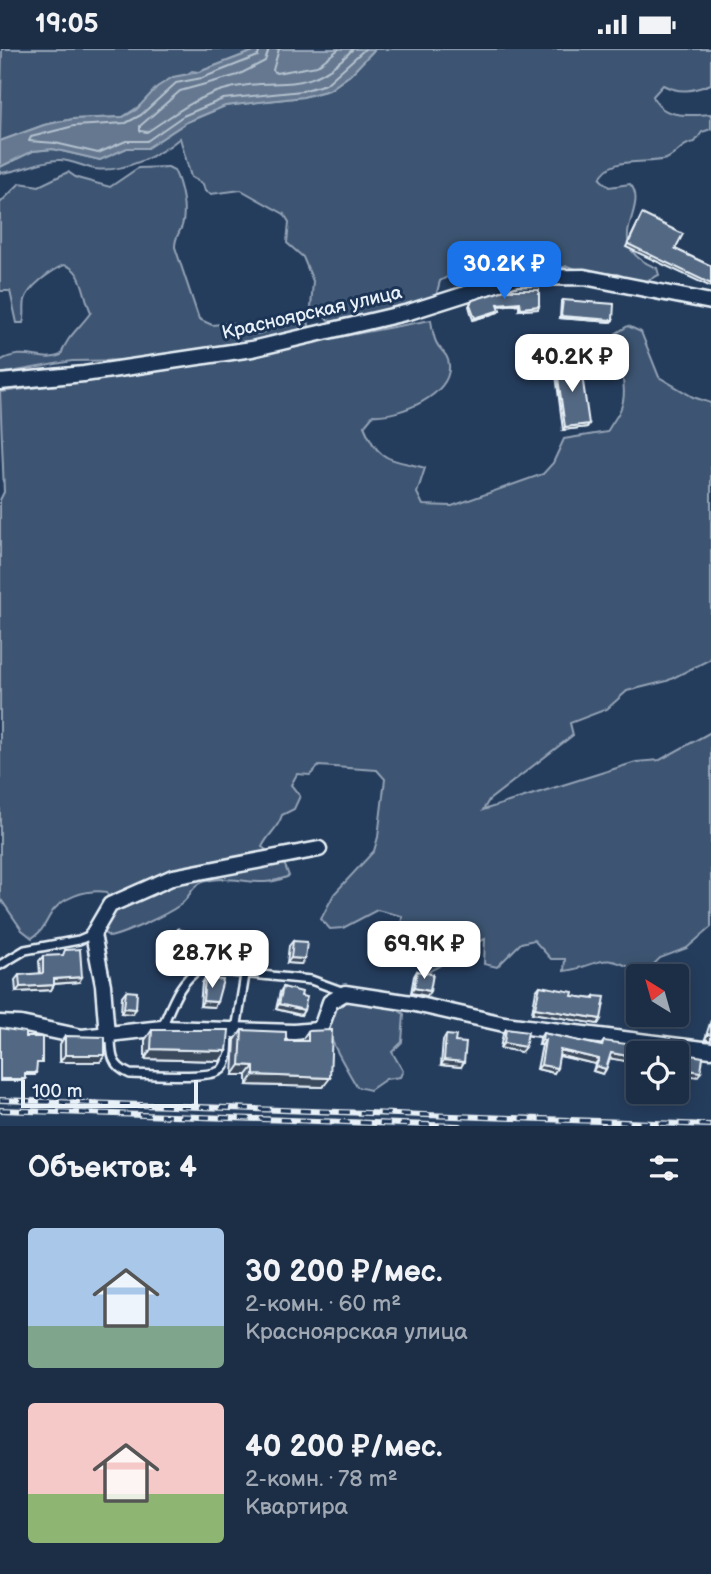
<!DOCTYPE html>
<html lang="ru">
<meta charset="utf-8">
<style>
body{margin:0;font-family:"Balsamiq Sans",sans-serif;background:#293a51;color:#f1f3f6;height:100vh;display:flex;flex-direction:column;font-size:26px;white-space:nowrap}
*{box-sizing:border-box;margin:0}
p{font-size:23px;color:#a0a8b3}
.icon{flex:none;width:38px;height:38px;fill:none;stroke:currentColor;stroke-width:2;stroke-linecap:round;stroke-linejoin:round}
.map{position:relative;height:1077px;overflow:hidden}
.details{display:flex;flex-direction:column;background:#1c2e46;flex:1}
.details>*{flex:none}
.needle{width:46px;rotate:323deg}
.fabs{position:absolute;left:626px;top:915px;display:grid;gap:14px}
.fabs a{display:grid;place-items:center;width:63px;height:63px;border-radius:7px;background:#1c2e46;box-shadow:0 4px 18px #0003,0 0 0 2px #3a4a5f;font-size:35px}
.scale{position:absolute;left:21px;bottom:18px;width:177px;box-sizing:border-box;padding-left:7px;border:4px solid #e8f1f8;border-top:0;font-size:19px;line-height:24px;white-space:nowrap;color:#e8f1f8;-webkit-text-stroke:5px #1d3557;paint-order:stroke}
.price{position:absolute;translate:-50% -60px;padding:0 16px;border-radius:14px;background:#fff;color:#222;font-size:23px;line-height:46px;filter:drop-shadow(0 2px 4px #0008)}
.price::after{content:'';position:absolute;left:50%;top:42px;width:21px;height:16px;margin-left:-10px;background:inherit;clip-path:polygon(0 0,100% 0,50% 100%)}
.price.current{background:#1a73e8;color:#fff}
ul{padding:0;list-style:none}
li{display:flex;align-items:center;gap:21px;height:175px;padding:0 28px}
li span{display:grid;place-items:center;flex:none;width:196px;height:140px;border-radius:7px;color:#555}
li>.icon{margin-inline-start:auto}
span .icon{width:84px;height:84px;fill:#fffc;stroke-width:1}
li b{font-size:30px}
h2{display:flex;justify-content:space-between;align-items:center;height:84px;padding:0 28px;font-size:30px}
.status{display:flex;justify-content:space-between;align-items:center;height:49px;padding:0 35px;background:#1c2e46;direction:ltr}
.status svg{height:19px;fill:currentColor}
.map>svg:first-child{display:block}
.green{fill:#3e5472;stroke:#93a2b5;stroke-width:2}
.water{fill:#657890;stroke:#99a8ba;stroke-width:2}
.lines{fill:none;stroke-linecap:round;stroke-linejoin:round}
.shore{stroke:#b4c1ce;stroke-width:2}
.service-casing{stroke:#e8f1f8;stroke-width:12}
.minor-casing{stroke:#e8f1f8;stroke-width:19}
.service{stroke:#1d3557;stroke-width:7}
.minor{stroke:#1d3557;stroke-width:14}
.rail-casing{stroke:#e8f1f8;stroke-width:6}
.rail{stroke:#1d3557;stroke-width:3.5;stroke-dasharray:10;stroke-linecap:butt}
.wall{fill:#475970;stroke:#e8f1f8;stroke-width:2}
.shaded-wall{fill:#3a485b;stroke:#e8f1f8;stroke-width:2}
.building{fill:#536782;stroke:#e8f1f8;stroke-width:2}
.labels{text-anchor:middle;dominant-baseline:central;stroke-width:6;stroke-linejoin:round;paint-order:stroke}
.street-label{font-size:19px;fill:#e8f1f8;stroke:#1d3557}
</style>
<div class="status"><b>19:05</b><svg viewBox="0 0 49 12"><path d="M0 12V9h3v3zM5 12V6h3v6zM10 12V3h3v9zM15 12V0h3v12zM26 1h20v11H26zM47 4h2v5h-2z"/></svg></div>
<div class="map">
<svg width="711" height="1077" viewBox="0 0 711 1077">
<rect width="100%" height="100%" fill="#253d5d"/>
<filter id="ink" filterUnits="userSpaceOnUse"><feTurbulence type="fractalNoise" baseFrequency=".0143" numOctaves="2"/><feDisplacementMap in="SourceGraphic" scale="14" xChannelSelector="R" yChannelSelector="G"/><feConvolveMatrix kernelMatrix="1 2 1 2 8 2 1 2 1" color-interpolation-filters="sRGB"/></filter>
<g filter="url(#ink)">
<path class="green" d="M2 0H259L199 23 192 22 123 68 73 70 44 76 0 92Z
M375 0H711V35C693 42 680 45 663 36L653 47C661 71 693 66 711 65V80L702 83 695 93C682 94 677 106 666 110 647 116 609 106 600 130L609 138 630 135C652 159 597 196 657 219L659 226 646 232H637L617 225 595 226 567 217 545 224 502 226 483 221 458 222 440 232 436 247 429 251 379 266 344 269 333 274 311 259 313 232 303 208 287 194 289 173 284 165 241 141 211 145 205 142 203 135 191 128 180 89C160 106 123 124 95 120 83 118 70 110 58 111 38 112 20 123 0 124V118L33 102 53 100 100 111 127 99H147L187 73 225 57 303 48 329 41 350 26Z
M168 118 174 121C181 135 187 161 182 177 179 185 175 188 175 198L199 270 212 276 232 274 258 285 300 270 308 272 310 280 284 290 140 311 72 312 0 325V312C25 297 41 315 61 306 66 288 80 279 91 263 83 248 84 220 64 216 51 222 29 237 25 251 23 259 26 266 23 274H17L10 242H0V154L20 134 39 137 68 123 77 129 110 138 138 119Z
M431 271C432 278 433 286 436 293 440 302 448 304 449 316 452 347 397 368 373 366L364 377C379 414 389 409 425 419L417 444 423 456 452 457 543 425 553 414 564 390 607 383C611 375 618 367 621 359 628 341 621 309 608 296L615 285 628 277 641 283 659 328 693 348 711 354V610L667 632 627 642 607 660 570 674 573 686 489 751 483 761 636 713 660 711 711 683V878L687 899 660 909 650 919 637 922C598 901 601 917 564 922L565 910H551L534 891 521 894 497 918 484 915 485 890C463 898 447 916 425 924L401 881 402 867 377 861 343 879 330 880 321 870 334 845 374 802 378 788 385 730 377 721 319 717 310 726 297 725 291 736 300 747 294 760 282 766C278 780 268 785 262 798L284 814 289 827C258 842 233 823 203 833 191 837 189 850 180 856 166 866 127 884 110 888L100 881 109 856 107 843C87 840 59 848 49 868 43 879 42 882 32 889L22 881 2 852 0 856V451L4 443 0 343 129 327Z
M354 950 393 958 404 965 402 993 392 1003 403 1022 400 1028 386 1030 370 1041 357 1038C346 1018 332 997 326 975L341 952Z"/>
<path class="water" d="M259 0H375L350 26 329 41 303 48 225 57 187 73 147 99H127L100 111 53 100 33 102 0 118V92L44 76 73 70 123 68 136 61 157 38 173 28 199 23Z"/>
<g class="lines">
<path class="shore" d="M260 0 258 7 202 29 176 34 141 66 126 74 74 77 31 88 29 92 55 94 98 104 126 92H147L183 67 223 50 302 42 326 35 365 0
M269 0 265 12 238 26 180 42 140 77V82L147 83C172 67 194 49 223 41 280 25 304 51 353 0
M279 0 273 21 276 24 317 17 339 0"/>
<g class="service-casing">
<path id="service" d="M0 916 25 901 79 891 93 885
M162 978C172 956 179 932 200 920L311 931 344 943
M236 981 245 926
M111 986C111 1005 111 1017 130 1025 147 1025 212 1031 222 1020 230 1011 228 994 229 983"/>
</g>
<g class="minor-casing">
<path id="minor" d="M0 333 84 325 252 300 409 263 516 229 584 228 711 253
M0 974 21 975 82 988 162 979 294 983 317 981 322 976 330 953 345 944 411 954 504 975 711 1001
M107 986 103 936 93 885 110 856 173 828 319 800"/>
</g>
<use href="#service" class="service"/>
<use href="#minor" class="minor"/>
<g class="rail-casing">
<path id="rail" d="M0 1051 711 1076
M0 1061 459 1077"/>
</g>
<use href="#rail" class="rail"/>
</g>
<path class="wall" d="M641 168 675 200 711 217V238L626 198Z
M505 241 539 257 538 260 519 261V255L498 257 500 261 498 263 473 271 469 257 473 251Z
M563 251 611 273 560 269 561 253Z
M556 315 589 375 587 378 563 381 555 318Z
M178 880 184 903 180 908 165 904 166 888 170 883 174 885Z
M293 892 301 915 287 914 289 897Z
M43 907 79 933 54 935 51 941 16 943 15 931 19 926 40 925 39 912Z
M417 922 427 947 411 944 414 927Z
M205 929 214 958 200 957 202 934Z
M540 937 572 947 592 950 594 947 601 970 598 975 532 964 536 942Z
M283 938 301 947 304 961 301 966 276 960 280 943Z
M126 942 132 965 121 964 122 947Z
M711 971V992L705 990Z
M506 980 521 1003 500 999 503 985Z
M152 981 220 1012 145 1010V991Z
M242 981 286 992H301L308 982 323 1038 247 1036V1026H233L235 991Z
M543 984 600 997 604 992 637 1014 610 1009 606 1020 603 1025 593 1022 595 1015 559 1007 554 1024 537 1020 542 996H539L540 989Z
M446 986 455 993 461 1018 441 1016 443 991Z
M65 987 105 1006 100 1013H60V995Z"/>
<path class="shaded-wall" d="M520 253 519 255 496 257 498 255Z
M539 257 538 260 519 261 521 259Z
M500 261 498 263 473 271 475 269Z
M561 267 613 271 611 273 560 269Z
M589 375 587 378 563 381 565 378Z
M169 899 184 903 180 908 165 904Z
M291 909 305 910 301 915 287 914Z
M82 928 79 933 51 935 54 930Z
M54 936 51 941 16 943 20 938Z
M414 939 430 942 427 947 411 944Z
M203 952 217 953 214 958 200 957Z
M279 955 304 961 301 966 276 960Z
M124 959 136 960 132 965 121 964Z
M535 959 601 970 598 975 532 964Z
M708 985 711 986V992L705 990Z
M542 991H545L542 996H539Z
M504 994 525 998 521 1003 500 999Z
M151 1000 227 1002 220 1012 145 1010Z
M560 1001 599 1010 595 1015 557 1006Z
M611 1004 639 1009V1011L637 1014 608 1009Z
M65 1006H105L100 1013H60Z
M444 1011 464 1013 461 1018 441 1016Z
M240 1016 254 1017 247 1026H233Z
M541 1016 557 1019 554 1024 537 1020Z
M596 1017 606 1020 603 1025 593 1022Z
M677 1019 701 1023 697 1028 677 1024Z
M25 1024H36L35 1026H23Z
M254 1026 330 1029 323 1038 247 1036Z
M0 1030H25L23 1032H0Z"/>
<path class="building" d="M642 165 683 185 675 200 711 217V235L628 195Z
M505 241H539V257L521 259 520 253 498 255 500 261 475 269 470 255 473 251Z
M563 251 614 255 613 271 561 267Z
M580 312 589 375 565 378 556 315Z
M178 880 189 883 184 903 169 899 170 883 176 885Z
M293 892 307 893 305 910 291 909Z
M80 900 82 928 54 930V936L20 938 19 926 43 924V907L63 906 65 901Z
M417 922 433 925 430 942 414 939Z
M205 929 223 931 217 953 203 952Z
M540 937 573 943 572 947 594 950V947L605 948 601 970 535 959Z
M283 938 302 943 301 947 307 948 304 961 279 955Z
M126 942 137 943 136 960 124 959Z
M0 979 25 983V988H42V1014H37L36 1024H25V1030H0Z
M506 980 528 983 525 998 504 994Z
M152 981H229L227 1002 151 1000Z
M242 981 286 983V992H308V982L332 981 330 1029 254 1026V1017L240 1016Z
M543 984 602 997 604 992 642 997 641 1004H639V1009L611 1004 606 1020 596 1017 599 1010 560 1001 557 1019 541 1016 545 991H542Z
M446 986 456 987 455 993 466 994 464 1013 444 1011Z
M65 987 105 988V1006H65Z
M676 1001 685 1002 684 1005 703 1008 701 1023 677 1019V1004H675Z"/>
</g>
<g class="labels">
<g class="street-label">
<text transform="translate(312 264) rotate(-13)">Красноярская улица</text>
</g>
</g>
</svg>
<div class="fabs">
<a><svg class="needle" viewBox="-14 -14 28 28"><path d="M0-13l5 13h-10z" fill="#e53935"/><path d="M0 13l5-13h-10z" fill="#a0a8b3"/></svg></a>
<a><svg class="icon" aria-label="locate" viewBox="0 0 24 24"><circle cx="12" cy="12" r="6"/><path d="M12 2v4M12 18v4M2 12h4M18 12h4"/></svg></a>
</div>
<div class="scale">100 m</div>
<b class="price current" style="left:504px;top:252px">30.2K ₽</b>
<b class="price" style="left:572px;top:345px">40.2K ₽</b>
<b class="price" style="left:424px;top:932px">69.9K ₽</b>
<b class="price" style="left:212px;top:941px">28.7K ₽</b>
</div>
<section class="details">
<h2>Объектов: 4<svg class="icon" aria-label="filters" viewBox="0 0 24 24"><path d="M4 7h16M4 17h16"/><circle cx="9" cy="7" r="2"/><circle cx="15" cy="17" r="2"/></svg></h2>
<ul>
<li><span style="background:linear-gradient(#a9c7e8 70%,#7fa58c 0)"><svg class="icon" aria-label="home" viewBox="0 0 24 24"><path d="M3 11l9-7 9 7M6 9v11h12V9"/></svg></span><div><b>30 200 ₽/мес.</b><p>2-комн. · 60 m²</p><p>Красноярская улица</p></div></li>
<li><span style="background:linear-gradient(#f6c9c9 65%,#8fb573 0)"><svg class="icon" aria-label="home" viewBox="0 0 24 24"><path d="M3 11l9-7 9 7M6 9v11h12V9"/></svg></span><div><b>40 200 ₽/мес.</b><p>2-комн. · 78 m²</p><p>Квартира</p></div></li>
</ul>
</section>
